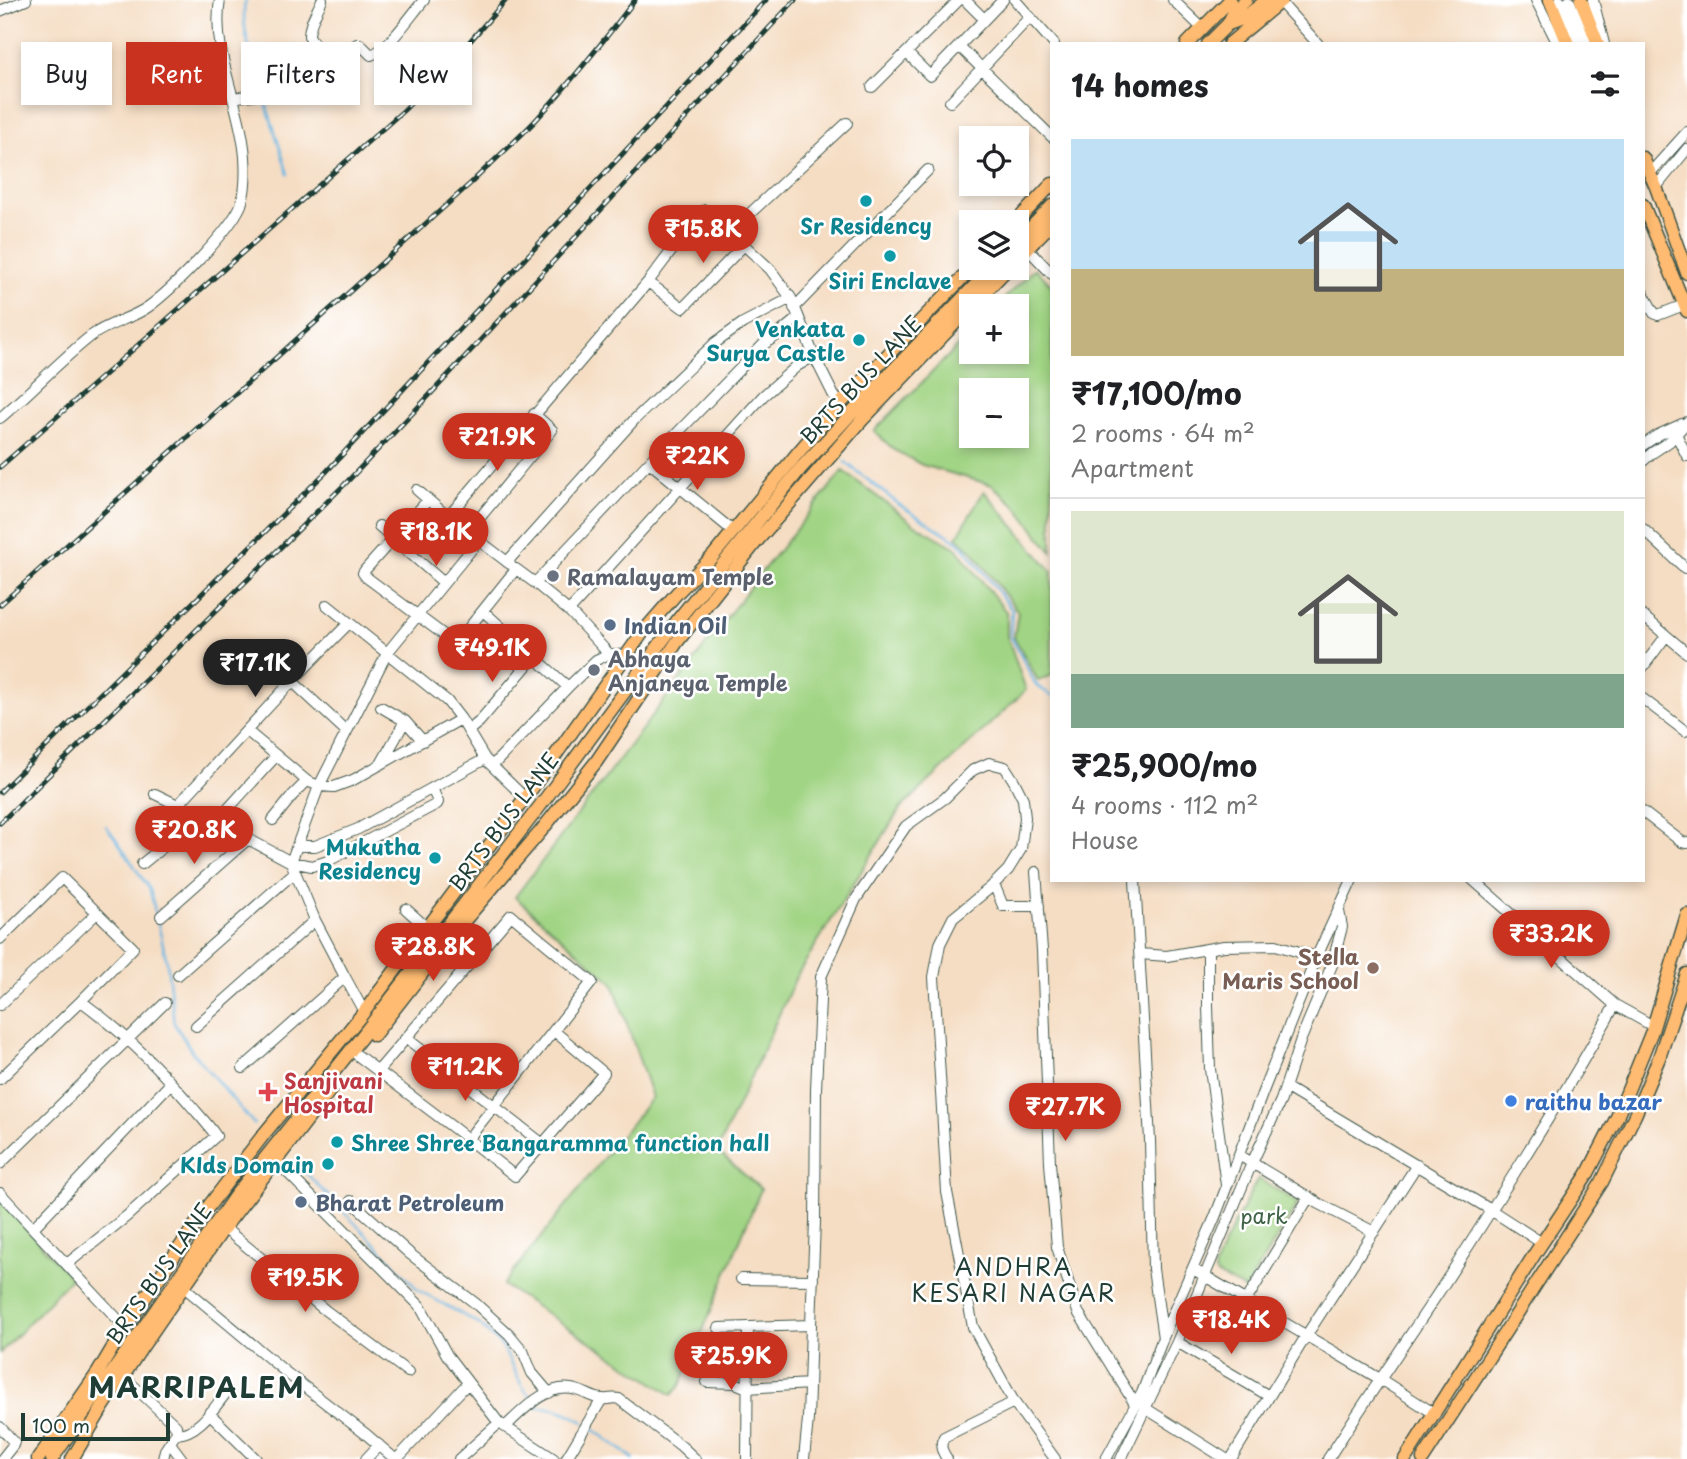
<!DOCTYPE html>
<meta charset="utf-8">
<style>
body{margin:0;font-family:"Playpen Sans",sans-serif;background:#f6f6f6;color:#202124;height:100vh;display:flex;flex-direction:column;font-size:26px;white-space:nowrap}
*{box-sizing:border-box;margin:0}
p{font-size:23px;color:#757577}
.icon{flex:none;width:38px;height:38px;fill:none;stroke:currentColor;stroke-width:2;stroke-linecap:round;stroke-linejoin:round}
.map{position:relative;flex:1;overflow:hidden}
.panel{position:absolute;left:1050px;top:42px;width:595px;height:840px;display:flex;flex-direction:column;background:#fff;border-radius:0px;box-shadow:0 4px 10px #0003}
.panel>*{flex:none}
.banner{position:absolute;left:21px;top:42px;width:665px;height:63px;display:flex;gap:14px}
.controls{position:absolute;left:959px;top:126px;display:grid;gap:14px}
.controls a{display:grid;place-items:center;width:70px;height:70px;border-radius:0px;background:#fff;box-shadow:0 4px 10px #0003;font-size:35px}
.scale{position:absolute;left:21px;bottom:18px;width:149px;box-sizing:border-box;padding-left:7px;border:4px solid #1f3d34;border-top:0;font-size:19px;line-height:24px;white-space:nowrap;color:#1f3d34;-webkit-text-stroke:5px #fff;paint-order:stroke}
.price{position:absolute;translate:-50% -60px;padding:0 16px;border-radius:24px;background:#c8321e;color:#fff;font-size:23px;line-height:46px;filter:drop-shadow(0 2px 4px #0008)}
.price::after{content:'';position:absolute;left:50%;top:42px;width:21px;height:16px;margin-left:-10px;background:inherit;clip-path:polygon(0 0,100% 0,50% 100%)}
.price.on{background:#222;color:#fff}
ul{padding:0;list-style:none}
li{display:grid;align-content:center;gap:14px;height:371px;padding:0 21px}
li+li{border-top:2px solid #e0e0e0}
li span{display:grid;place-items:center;height:217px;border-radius:0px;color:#555}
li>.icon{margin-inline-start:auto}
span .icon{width:126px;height:126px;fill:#fffc;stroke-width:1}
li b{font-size:30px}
h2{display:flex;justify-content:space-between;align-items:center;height:84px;padding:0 21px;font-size:30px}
.pill{padding:0 24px;border-radius:0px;background:#fff;box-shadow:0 4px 10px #0003;font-size:24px;line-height:63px}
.pill.on{background:#c8321e;color:#fff}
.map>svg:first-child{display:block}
.green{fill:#a1d484;stroke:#60885c;stroke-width:2;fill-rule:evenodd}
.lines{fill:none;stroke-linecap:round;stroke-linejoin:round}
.stream{stroke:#68b5e1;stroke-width:2.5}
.minor-casing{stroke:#3f5549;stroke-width:12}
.major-casing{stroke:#3f5549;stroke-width:15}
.minor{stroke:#fff;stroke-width:10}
.major{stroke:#febb71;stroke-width:12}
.rail-casing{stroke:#1f3d34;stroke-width:5}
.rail{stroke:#fff;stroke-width:2.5;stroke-dasharray:8;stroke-linecap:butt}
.culture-dot{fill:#0f9aa8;stroke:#fff;stroke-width:2.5}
.worship-dot{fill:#6b7280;stroke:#fff;stroke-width:2.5}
.service-dot{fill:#5c6f8a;stroke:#fff;stroke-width:2.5}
.education-dot{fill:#8d6e63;stroke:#fff;stroke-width:2.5}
.health-dot{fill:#e0444e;stroke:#fff;stroke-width:2.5}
.shop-dot{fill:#3f7fe0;stroke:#fff;stroke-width:2.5}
.labels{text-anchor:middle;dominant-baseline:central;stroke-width:5;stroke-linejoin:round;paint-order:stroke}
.culture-label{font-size:21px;font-weight:bold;fill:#0d838f;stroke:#fff;text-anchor:end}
.street-label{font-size:21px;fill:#1f3d34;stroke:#fff}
.worship-label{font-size:21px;font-weight:bold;fill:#5b616d;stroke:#fff;text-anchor:start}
.service-label{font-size:21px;font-weight:bold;fill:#4e5e75;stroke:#fff;text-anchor:start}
.education-label{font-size:21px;font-weight:bold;fill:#785e54;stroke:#fff;text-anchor:end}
.health-label{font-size:21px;font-weight:bold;fill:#be3a42;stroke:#fff;text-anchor:start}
.shop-label{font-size:21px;font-weight:bold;fill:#366cbe;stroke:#fff;text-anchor:start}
.park-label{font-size:21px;fill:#406348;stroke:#fff}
.neighbourhood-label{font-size:23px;letter-spacing:2px;fill:#1f3d34;stroke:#fff}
.district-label{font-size:28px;font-weight:bold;letter-spacing:2px;fill:#1f3d34;stroke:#fff}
</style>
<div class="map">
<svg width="1687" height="1459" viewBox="0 0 1687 1459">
<rect width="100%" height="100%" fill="#fff"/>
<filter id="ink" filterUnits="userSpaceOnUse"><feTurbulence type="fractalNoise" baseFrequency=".0143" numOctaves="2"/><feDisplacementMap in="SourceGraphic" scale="14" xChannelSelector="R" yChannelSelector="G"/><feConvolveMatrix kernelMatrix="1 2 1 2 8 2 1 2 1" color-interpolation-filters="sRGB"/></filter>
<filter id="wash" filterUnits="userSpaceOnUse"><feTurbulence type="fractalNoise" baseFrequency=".00686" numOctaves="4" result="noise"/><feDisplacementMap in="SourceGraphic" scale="28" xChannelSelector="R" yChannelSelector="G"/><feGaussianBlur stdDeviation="1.57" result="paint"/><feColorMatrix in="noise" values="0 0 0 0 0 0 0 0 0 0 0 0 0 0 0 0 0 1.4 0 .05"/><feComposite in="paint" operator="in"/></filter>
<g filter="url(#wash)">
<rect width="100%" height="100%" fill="#f5ddc3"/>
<path class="green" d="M1035 268 1052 286V552L1015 505 992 485 922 465 894 450 874 431 971 333V352H1017V306H997ZM971 390H1017V436H971Z
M843 471 914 524 956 548 1007 613V636L1026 690 900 809 796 977 717 1151 761 1189 680 1386 672 1395 503 1285 652 1097 613 983 515 897 759 575Z
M984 491 1052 571V675L1038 681 1014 637 1018 612 972 551 957 537Z
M1258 1178 1298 1203 1245 1290 1216 1274 1214 1269 1223 1246Z
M0 1200 71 1278 0 1353Z"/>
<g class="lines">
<path class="stream" d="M246 0C238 21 255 68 262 90
M264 97 288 174
M845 462 901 506 956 540 965 548 1012 610 1010 635 1036 685 1052 696
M106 826 116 839 150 890 167 962 174 1023 193 1053 254 1124
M300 1167 391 1260 418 1290 479 1324 502 1346 522 1386 532 1399
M536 1404 538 1407C555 1407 570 1413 584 1422
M589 1426 634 1459"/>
</g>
</g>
<g filter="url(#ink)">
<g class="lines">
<g class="minor-casing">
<path id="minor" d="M322 0C317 12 309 23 309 36L326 63 331 65 357 44H360L371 55C389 49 411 15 424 0
M965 0 984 19
M1015 0 1054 44
M1173 0 1202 28
M1536 0 1558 44
M1560 0 1578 44
M1569 0 1588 44
M1593 0 1604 44
M1280 2 1318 44
M0 11 26 0
M959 46 1003 0
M907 53 930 76 959 46 1052 137
M872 87 959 0
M233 98C261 93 310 89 328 64
M950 102 1030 17
M1650 173 1687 132
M1656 187 1687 149
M1027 248 1052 274
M648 282 683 308 744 245
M1643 293 1654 313 1658 315 1684 305
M794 308 928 170
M840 404 833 394 814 356 791 298 770 269 730 232 847 123
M0 418C31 392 59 361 91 336 108 323 131 319 148 307 172 290 230 231 241 205 246 191 246 172 245 157 241 104 211 53 220 0
M1676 434 1687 456
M1643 445 1658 435 1682 424
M1643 461 1652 453 1670 441 1687 422
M649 462 733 531
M417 490 448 517 510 564
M428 500 365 570 363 573 366 577 456 644 516 569 535 583
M448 517 648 282 701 212 705 210 709 212 730 232
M379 526 444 583
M1643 529 1685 568
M468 532 552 430 534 414
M507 562 635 419 715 343 743 323 791 298
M327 605 447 701 461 719 485 759 525 798
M483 611 568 687
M569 611 763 396 797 366 814 356
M1643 616 1687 653
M1643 667 1666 636
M654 675 625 655 609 654 571 613 535 583 649 462 764 344 776 336 798 318
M292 681 346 731
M1643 699 1685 731
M381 707 405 721 423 741
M247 731 307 781 319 786 334 787 353 780 461 719
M468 731 479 722 534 657
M381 764 405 721
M492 766 568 687 596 660 609 654
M155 794 248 839 291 862 312 866 328 861 437 804 438 802 432 788
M178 805 292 681 349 623
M1643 812 1682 842 1687 843
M273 820 293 795 307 781
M216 822 276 756
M297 846H315L358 829 485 759
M142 864 201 816
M1036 872 1042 950 1050 1163 1057 1247 1078 1312 1135 1404
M1135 880 1150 1140 1153 1269 1163 1338
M1473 880 1615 1005 1653 1026
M994 884 1003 906H1039
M406 909 427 928
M161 916 248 839
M0 939 62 878 133 948 81 1001 0 1079
M1208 949V1006L1210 1069 1226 1185
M1140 954 1167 956 1224 946 1276 945 1333 962
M178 975 295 872
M345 977 364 1012
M0 1005 97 913
M196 1026 315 920
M406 1038 543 1144
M357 1055 455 1129 515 1176 604 1073 554 1031
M243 1068 345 977 315 920 291 862 319 786 387 653 479 540
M378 1071 511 915 592 982 468 1139
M1285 1087 1491 1210 1542 1243
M1239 1155 1318 1203 1374 1232
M276 1161 420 1306 447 1355 499 1423 554 1459
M0 1164 165 1003
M0 1193 125 1327
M351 1201 410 1254 475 1303 509 1334 523 1351 532 1373 549 1393
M33 1228 171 1083
M224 1228 325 1310 408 1372
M67 1264 127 1216 216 1136C208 1124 197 1113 188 1102 156 1065 121 1030 81 1001
M1193 1269 1380 1379 1435 1414
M741 1279 813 1280
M184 1287 288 1374 367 1435 395 1459
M1246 1301 1309 1197
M719 1328 811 1325
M1177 1342 1269 1396
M123 1376 176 1426 177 1432 165 1450 163 1459
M707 1382 735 1383 747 1388 809 1384
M1145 1408 1226 1459
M209 1413 256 1459
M0 1427 14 1442 13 1445 2 1459
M505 1427C524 1409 548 1382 576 1390 585 1392 594 1399 603 1399 609 1400 613 1397 619 1399L681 1446 695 1459
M176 1434C198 1434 214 1408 226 1393
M170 1443 182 1459
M366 1459 379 1445
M397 1459 468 1383
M459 1459 499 1423
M566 1459 602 1399
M747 1459 748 1327
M804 1459 808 1419 811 1325 815 1222 816 1089 821 977 856 899 906 826 945 798 973 770 989 763 1005 767 1014 781 1023 799 1025 818 1021 849 1008 870 990 888 953 918 940 944 934 977 947 1192 973 1327 1014 1402 1055 1459
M947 1459C942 1451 939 1446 944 1437L1014 1402
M1106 1459 1142 1393 1167 1327 1215 1217 1264 1089 1317 956 1352 880
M1121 1459 1177 1342 1252 1163 1281 1100 1301 1039 1332 965 1342 927 1339 911
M1231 1459 1306 1336 1417 1165
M1328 1459C1366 1399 1407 1341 1446 1281 1504 1191 1562 1099 1615 1005"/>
</g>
<g class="major-casing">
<path id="major" d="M1550 0 1568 44
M1581 0 1598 44
M1228 24 1242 19 1267 0
M1187 44 1230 0
M1208 44 1228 24 1235 10 1246 0
M1229 44 1282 0
M1643 158 1656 187 1687 273
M1643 205 1687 311
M1016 222 1052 184
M1017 242 1052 206
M1017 259 1052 223
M374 1035 452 935 541 831 596 762 677 642 756 542 862 420 1008 268
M38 1459 97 1374 125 1327 205 1211 264 1134 364 1012 525 798 643 632 677 593 713 556 796 455 840 404 972 268
M52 1459 235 1196 363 1035 540 806 680 617 801 468 849 416 992 268
M72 1459 103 1407 142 1347 224 1228 334 1085
M1405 1459 1536 1252 1587 1175 1617 1117 1652 1031 1687 915
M1423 1459 1602 1182 1635 1115 1659 1058 1687 974"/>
</g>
<use href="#minor" class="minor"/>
<use href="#major" class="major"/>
<g class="rail-casing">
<path id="rail" d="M0 467 404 110 450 64 506 0
M0 605 471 183C492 162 514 143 534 122 570 83 603 42 635 0
M0 792 326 472 766 0
M0 823 344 485 425 400 795 0"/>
</g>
<use href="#rail" class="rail"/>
</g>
</g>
<g class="culture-dot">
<circle cx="866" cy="201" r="7"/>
<circle cx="890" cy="256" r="7"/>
<circle cx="859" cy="340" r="7"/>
<circle cx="435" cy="858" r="7"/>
<circle cx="337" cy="1142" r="7"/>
<circle cx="328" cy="1164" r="7"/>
</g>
<g class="worship-dot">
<circle cx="553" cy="576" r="7"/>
<circle cx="594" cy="670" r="7"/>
</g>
<g class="service-dot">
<circle cx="610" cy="625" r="7"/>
<circle cx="301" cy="1202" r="7"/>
</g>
<circle class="education-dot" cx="1373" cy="968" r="7"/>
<path class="health-dot" d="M264.5 1081.5h7v7h7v7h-7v7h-7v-7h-7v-7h7z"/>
<circle class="shop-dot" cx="1511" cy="1101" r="7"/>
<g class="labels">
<g class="culture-label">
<text x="866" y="225" text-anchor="middle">Sr Residency</text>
<text x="890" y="280" text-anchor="middle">Siri Enclave</text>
<text x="845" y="328">Venkata<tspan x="845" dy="24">Surya Castle</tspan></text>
<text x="421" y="846">Mukutha<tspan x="421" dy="24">Residency</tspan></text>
<text x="351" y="1142" text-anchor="start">Shree Shree Bangaramma function hall</text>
<text x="314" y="1164">KIds Domain</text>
</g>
<g class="street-label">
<text transform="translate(860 379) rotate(-47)">BRTS BUS LANE</text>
<text transform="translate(503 821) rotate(-53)">BRTS BUS LANE</text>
<text transform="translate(158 1273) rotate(-55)">BRTS BUS LANE</text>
</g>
<g class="worship-label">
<text x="567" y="576">Ramalayam Temple</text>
<text x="608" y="658">Abhaya<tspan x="608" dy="24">Anjaneya Temple</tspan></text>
</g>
<g class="service-label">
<text x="624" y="625">Indian Oil</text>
<text x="315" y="1202">Bharat Petroleum</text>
</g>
<g class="education-label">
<text x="1359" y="956">Stella<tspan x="1359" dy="24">Maris School</tspan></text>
</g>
<g class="health-label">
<text x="284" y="1080">Sanjivani<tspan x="284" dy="24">Hospital</tspan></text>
</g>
<g class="shop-label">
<text x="1525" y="1101">raithu bazar</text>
</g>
<g class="park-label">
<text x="1264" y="1215">park</text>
</g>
<g class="neighbourhood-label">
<text x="1014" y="1266">ANDHRA<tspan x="1014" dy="26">KESARI NAGAR</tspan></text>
</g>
<g class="district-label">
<text x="197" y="1386">MARRIPALEM</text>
</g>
</g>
</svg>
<div class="controls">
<a><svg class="icon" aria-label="locate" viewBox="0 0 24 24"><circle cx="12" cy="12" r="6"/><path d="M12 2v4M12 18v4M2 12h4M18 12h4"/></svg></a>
<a><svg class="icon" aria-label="layers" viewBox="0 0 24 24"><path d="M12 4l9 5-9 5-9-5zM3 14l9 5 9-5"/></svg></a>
<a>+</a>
<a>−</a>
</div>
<div class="scale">100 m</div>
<b class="price" style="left:703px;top:265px">₹15.8K</b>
<b class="price" style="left:497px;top:473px">₹21.9K</b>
<b class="price" style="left:697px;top:492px">₹22K</b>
<b class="price" style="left:436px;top:568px">₹18.1K</b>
<b class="price" style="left:492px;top:684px">₹49.1K</b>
<b class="price on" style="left:255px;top:699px">₹17.1K</b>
<b class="price" style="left:194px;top:866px">₹20.8K</b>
<b class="price" style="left:1551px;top:970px">₹33.2K</b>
<b class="price" style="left:433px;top:983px">₹28.8K</b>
<b class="price" style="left:465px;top:1103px">₹11.2K</b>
<b class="price" style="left:1065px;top:1143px">₹27.7K</b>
<b class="price" style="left:305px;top:1314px">₹19.5K</b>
<b class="price" style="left:1231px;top:1356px">₹18.4K</b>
<b class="price" style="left:731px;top:1392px">₹25.9K</b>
<div class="banner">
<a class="pill">Buy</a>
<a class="pill on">Rent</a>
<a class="pill">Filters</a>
<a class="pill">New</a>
</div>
<section class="panel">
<h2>14 homes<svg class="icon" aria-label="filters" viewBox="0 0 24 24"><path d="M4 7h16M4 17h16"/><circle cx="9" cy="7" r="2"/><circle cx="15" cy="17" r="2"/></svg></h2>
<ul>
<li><span style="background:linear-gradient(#bfe0f5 60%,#c2b280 0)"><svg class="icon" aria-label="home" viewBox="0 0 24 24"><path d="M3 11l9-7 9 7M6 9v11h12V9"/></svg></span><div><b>₹17,100/mo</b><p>2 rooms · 64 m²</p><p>Apartment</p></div></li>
<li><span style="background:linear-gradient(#dfe7d0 75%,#7fa58c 0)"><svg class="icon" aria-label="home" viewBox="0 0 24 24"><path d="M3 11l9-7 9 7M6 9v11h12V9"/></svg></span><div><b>₹25,900/mo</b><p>4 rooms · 112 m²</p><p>House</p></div></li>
</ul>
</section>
</div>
